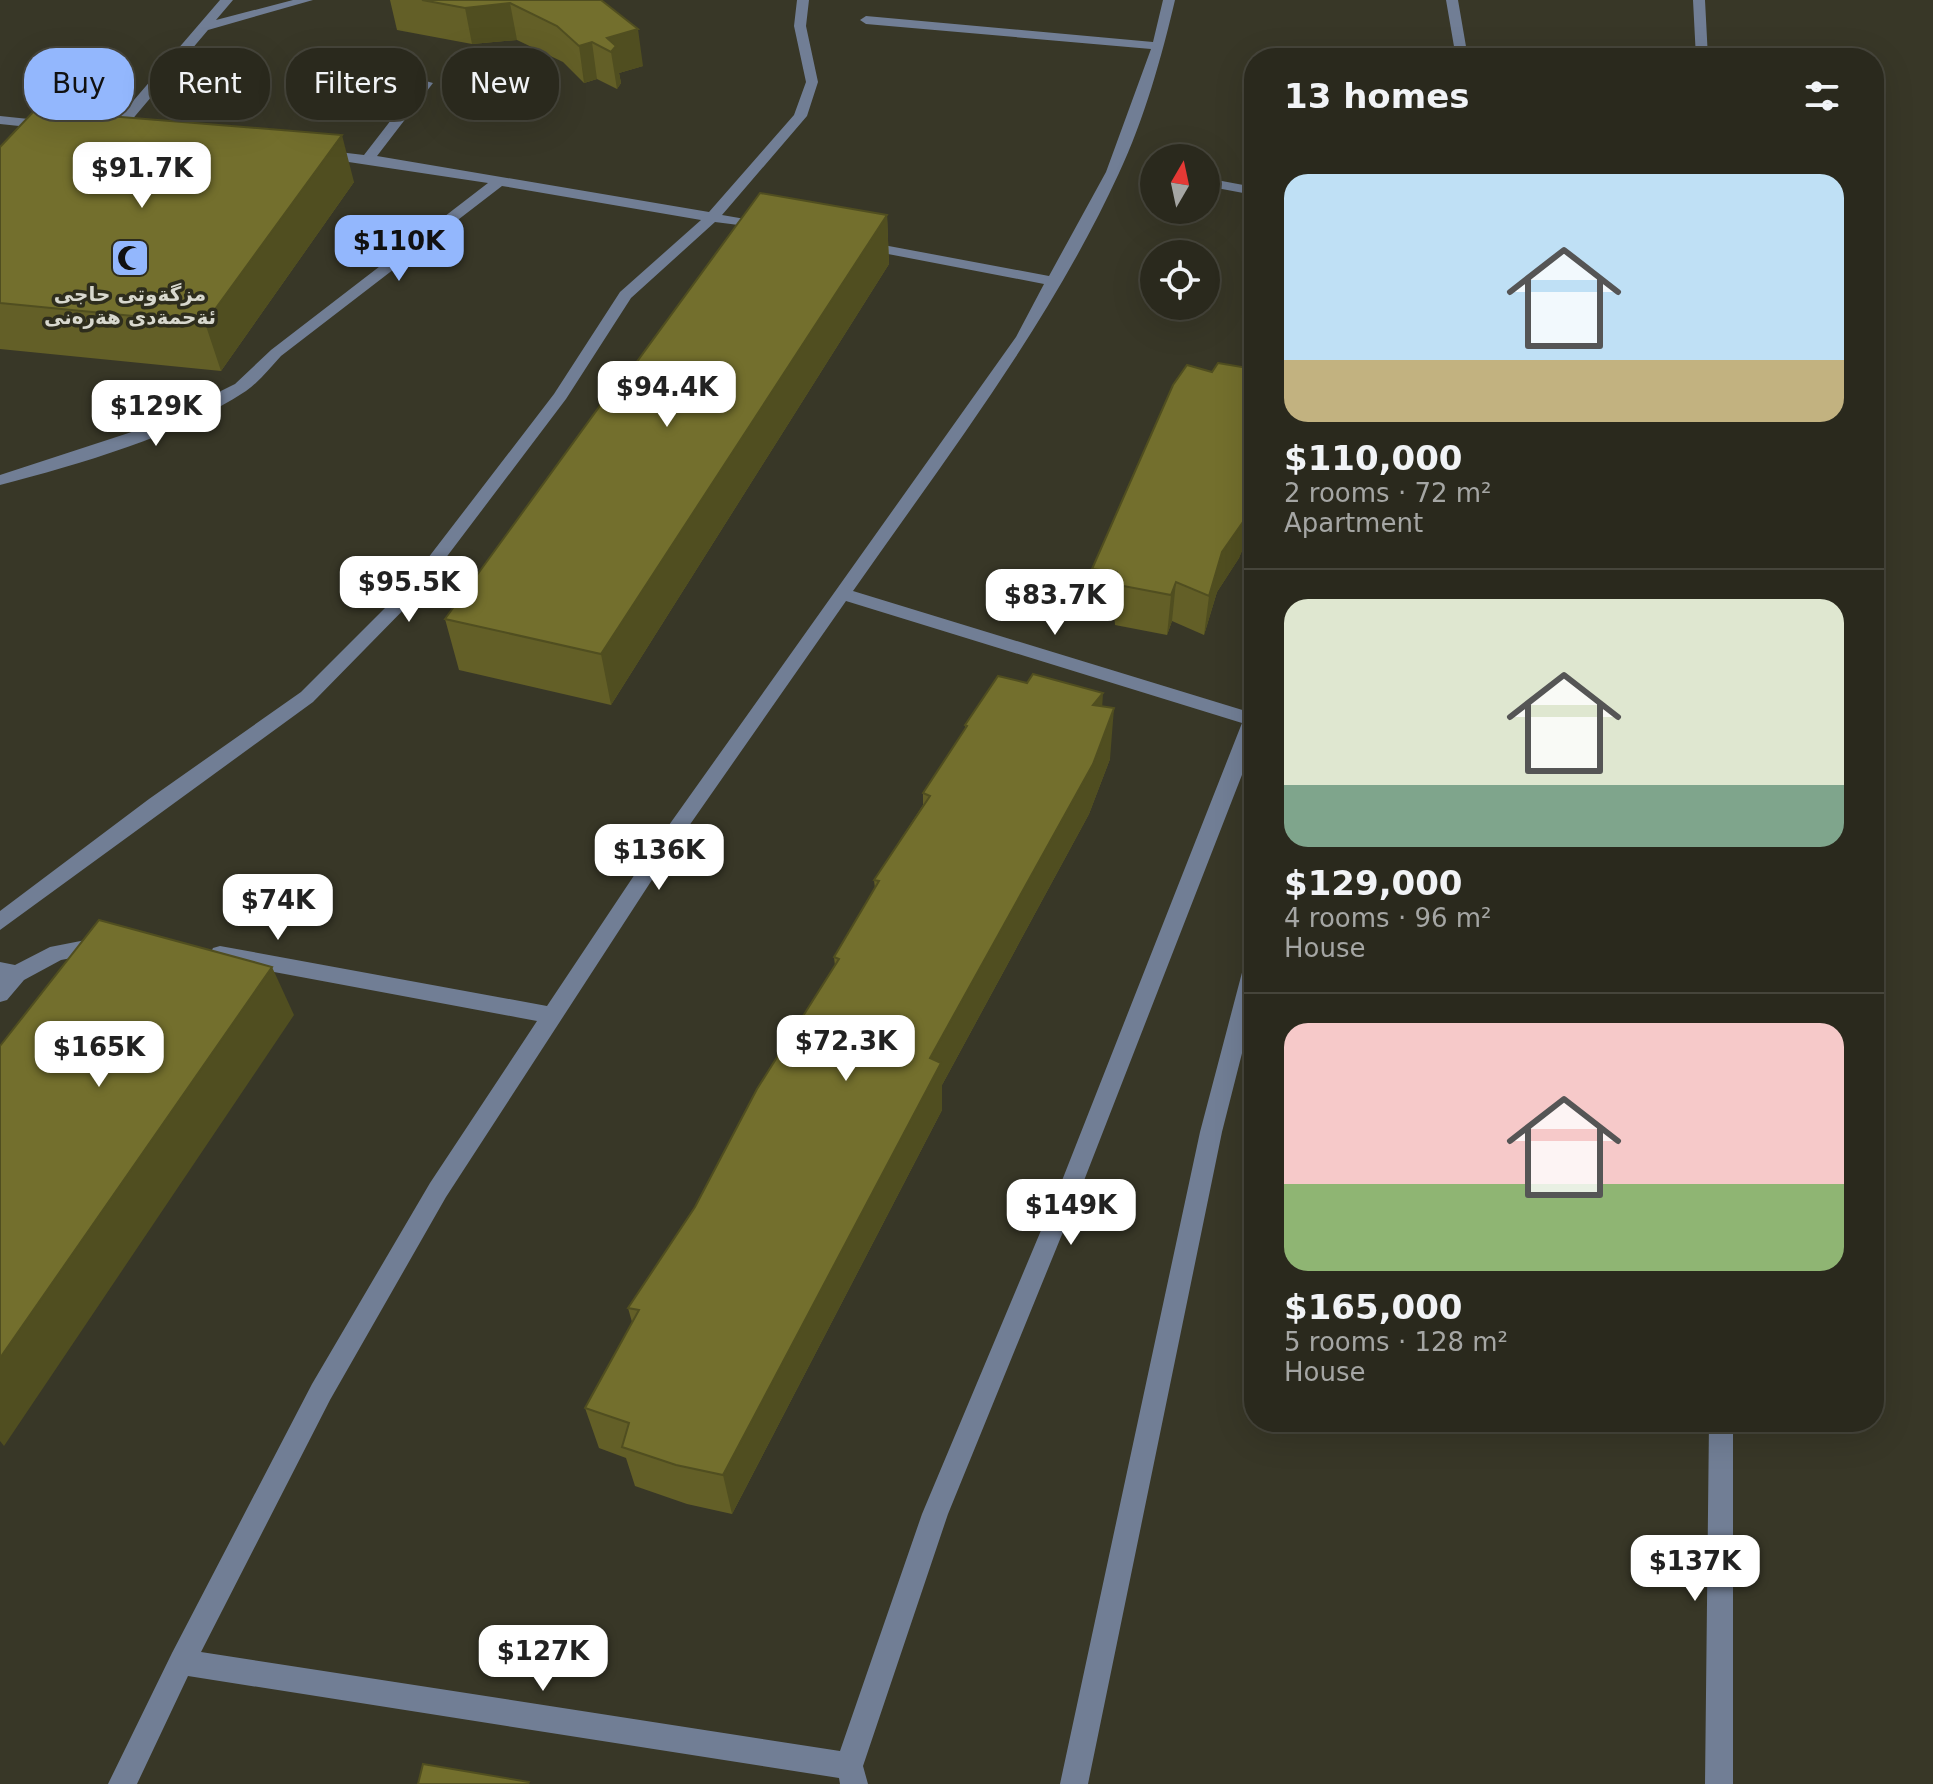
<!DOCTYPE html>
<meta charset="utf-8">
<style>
body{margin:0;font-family:"DejaVu Sans",Vazirmatn,sans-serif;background:#36352a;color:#f1f3f6;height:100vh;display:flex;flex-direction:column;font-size:30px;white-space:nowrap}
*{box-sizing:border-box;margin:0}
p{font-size:26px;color:#a5a6a4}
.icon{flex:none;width:44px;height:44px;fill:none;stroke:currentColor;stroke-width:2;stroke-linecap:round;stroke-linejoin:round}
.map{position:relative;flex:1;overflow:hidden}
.details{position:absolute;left:1244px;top:48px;width:640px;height:1384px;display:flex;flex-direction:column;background:#2a291d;border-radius:32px;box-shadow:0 8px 32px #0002,0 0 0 2px #46453b}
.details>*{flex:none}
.hud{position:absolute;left:24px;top:48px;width:760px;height:72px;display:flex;gap:16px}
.needle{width:52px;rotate:9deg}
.fabs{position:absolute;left:1140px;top:144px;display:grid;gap:16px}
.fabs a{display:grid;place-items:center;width:80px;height:80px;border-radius:50%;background:#2a291d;box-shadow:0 8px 32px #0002,0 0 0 2px #46453b;font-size:40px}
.price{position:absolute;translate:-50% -68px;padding:0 18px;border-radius:16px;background:#fff;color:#222;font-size:26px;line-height:52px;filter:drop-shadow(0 2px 4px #0008)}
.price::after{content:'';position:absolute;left:50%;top:48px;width:24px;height:18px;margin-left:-12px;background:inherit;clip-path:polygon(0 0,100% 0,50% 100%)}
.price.active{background:#93b7fd;color:#111}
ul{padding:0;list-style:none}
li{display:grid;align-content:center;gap:16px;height:424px;padding:0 40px}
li+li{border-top:2px solid #46453b}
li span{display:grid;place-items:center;height:248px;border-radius:24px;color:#555}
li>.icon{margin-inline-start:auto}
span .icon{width:144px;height:144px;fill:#fffc;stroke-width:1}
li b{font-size:34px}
h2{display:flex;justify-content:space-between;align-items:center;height:96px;padding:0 40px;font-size:34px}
.chip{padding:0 28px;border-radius:32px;background:#2a291d;box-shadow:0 8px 32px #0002,0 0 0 2px #46453b;font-size:28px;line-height:72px}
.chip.active{background:#93b7fd;color:#111}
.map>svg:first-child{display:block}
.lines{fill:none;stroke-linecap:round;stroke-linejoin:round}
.minor{fill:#717e95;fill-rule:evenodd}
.wall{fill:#635f27}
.shaded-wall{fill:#504e20}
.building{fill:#736f2d;stroke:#504e20;stroke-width:2}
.labels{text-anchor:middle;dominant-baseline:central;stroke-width:7;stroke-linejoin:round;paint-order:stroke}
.far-poi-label{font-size:20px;font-weight:bold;fill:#d8d8ce;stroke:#2e2d1d}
</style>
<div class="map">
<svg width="1933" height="1784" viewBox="0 0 1933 1784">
<rect width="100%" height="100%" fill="#383727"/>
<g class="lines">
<path class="minor" d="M220 0H233L216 20 293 0H313L208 30 119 135H109V129Z
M797 0H809L806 26 818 82 807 116 722 215 769 223V229L715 222 631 298 566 399 417 596 313 702 0 930V911L149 799 301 692 405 588 554 394 620 292 701 220 502 186 281 356C270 368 260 381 246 391 178 436 80 464 0 485V475L150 426 235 384 271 350 488 183 322 158 315 154 322 150 364 155 422 80 433 83 377 156 709 212 794 115 806 82 794 26Z
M1163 0H1175C1162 56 1144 120 1119 173 1050 323 948 455 853 591L1249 712 1254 710V744L1085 1178 948 1514 863 1766 868 1784H840L839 1778 188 1676 137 1784H108L172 1653 312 1384 430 1183 537 1021 220 962 213 960 210 954 213 948 220 946 547 1006 647 856 1016 337 1044 284 862 249 855 245 862 241 1049 276 1106 172 1151 49 866 24 860 20 866 16 1153 42ZM846 601 1242 723 1063 1178 922 1514 840 1751 201 1652 330 1400 446 1197 661 866Z
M1446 0H1458L1468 58H1456Z
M1693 0H1705L1708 58H1696Z
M0 116 48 121 55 125 48 129 0 124Z
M1206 178 1254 187V195L1206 186Z
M101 937 108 939 111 945 108 951 61 960 24 980 7 1000 0 1002V962L15 965 50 947Z
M1254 957V1006L1222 1132 1088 1784H1060L1200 1132 1244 965 1247 959Z
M1709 1422H1733V1784H1705Z"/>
</g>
<path class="wall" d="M390 0H601L643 66 619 73 621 83 617 89 597 79 584 83 563 62 517 40 472 44 397 30Z
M0 147 354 182 221 371 0 349Z
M887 215 889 264 611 705 459 670 445 619 622 382Z
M1254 369V521L1239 558 1217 592 1204 635 1172 621 1167 635 1115 625 1114 612 1089 608 1092 569 1212 372Z
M1102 706 1110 759 1089 814 942 1085V1110L732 1514 687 1504 635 1486 626 1458 599 1448 585 1408 632 1322 628 1308 695 1207 835 966 834 957 875 889 874 880 923 805V793L965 730V725Z"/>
<path class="shaded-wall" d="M510 3 517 40 472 44 465 8Z
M638 29 643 66 619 73 621 83 617 89 611 52 607 38Z
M592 42 597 79 584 83 579 46Z
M342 135 354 182 221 371 205 323Z
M887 215 889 264 611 705 601 654Z
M1254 496V521L1239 558 1217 592 1204 635 1209 596 1222 552Z
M1176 582 1172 621 1167 635 1171 595Z
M1103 693 1100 743 1093 705Z
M1114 708 1110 759 1089 814 942 1085V1110L732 1514 723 1475 930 1058Z
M272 967 294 1015 4 1446 0 1441V1358Z"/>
<path class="building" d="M422 0H601L638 29 607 38 616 46 611 52 592 42 579 46 557 26 510 3 465 8Z
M35 110 342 135 205 323 0 303V147Z
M760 193 887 215 601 654 445 619 618 381 622 382Z
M1218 363 1254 369V496L1245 519 1222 552 1209 596 1176 582 1171 595 1118 585 1117 572 1092 569 1173 385 1187 365 1212 372Z
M1033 674 1103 693 1093 705 1114 708 1093 764 930 1058 941 1063 723 1475 676 1465 622 1447 629 1423 585 1408 639 1310 628 1308 695 1207 757 1089 839 959 834 957 879 881 874 880 930 796 923 793 967 726 965 725 998 676 1027 683Z
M99 920 272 967 0 1358V1046Z
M423 1764 529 1782 528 1784H418Z"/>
<defs>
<g id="mosque-square" transform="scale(2)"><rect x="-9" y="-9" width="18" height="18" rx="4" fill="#93b7fd" stroke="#2e2d1d"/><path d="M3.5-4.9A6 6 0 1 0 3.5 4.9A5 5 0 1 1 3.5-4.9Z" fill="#111"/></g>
</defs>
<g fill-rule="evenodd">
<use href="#mosque-square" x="130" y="258"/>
</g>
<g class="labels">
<g class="far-poi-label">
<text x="130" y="294">مزگةوتی حاجی<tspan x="130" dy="23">ئةحمةدی هةرەنی</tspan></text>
</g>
</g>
</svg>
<div class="fabs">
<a><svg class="needle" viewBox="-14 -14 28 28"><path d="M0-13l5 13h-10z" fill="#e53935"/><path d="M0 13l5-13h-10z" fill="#a5a6a4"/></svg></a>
<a><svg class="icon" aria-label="locate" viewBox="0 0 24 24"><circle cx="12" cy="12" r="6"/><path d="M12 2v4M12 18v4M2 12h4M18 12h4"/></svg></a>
</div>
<b class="price" style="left:142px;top:210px">$91.7K</b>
<b class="price active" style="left:399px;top:283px">$110K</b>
<b class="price" style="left:667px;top:429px">$94.4K</b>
<b class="price" style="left:156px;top:448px">$129K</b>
<b class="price" style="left:409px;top:624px">$95.5K</b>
<b class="price" style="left:1055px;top:637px">$83.7K</b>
<b class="price" style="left:659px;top:892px">$136K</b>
<b class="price" style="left:278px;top:942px">$74K</b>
<b class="price" style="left:846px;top:1083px">$72.3K</b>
<b class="price" style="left:99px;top:1089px">$165K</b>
<b class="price" style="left:1071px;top:1247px">$149K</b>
<b class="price" style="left:1695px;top:1603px">$137K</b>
<b class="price" style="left:543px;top:1693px">$127K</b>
<div class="hud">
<a class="chip active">Buy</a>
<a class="chip">Rent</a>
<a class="chip">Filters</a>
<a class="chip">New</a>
</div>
<section class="details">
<h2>13 homes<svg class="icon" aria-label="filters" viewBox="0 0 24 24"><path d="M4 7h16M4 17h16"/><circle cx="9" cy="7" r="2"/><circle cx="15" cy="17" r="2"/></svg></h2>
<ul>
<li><span style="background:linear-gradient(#bfe0f5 75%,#c2b280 0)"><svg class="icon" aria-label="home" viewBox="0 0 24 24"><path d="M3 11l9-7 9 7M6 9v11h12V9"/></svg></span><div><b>$110,000</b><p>2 rooms · 72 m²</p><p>Apartment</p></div></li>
<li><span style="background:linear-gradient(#dfe7d0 75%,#7fa58c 0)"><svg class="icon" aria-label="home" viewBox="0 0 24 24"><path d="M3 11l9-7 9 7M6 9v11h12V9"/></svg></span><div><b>$129,000</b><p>4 rooms · 96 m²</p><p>House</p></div></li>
<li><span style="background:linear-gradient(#f6c9c9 65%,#8fb573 0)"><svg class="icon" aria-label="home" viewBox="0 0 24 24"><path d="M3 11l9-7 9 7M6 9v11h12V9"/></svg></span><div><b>$165,000</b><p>5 rooms · 128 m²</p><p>House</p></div></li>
</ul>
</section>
</div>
